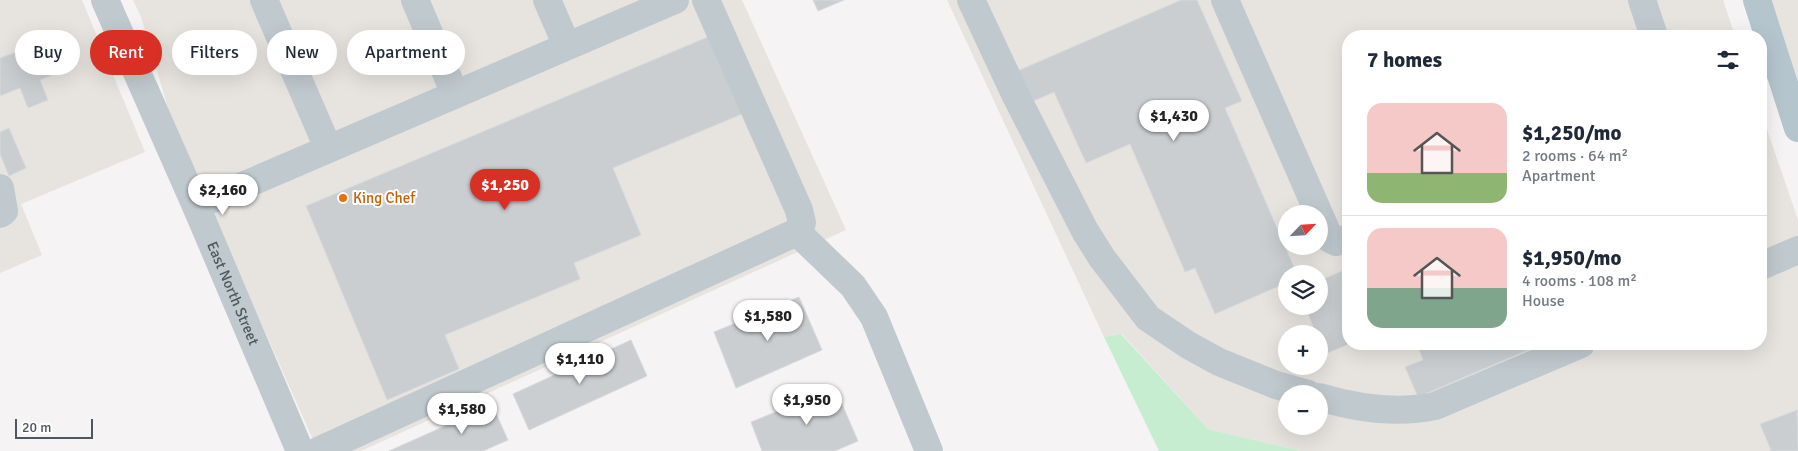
<!DOCTYPE html>
<meta charset="utf-8">
<style>
body{margin:0;font-family:Signika,sans-serif;background:#f2f2f3;color:#1f2937;height:100vh;display:flex;flex-direction:column;font-size:19px;white-space:nowrap}
*{box-sizing:border-box;margin:0}
p{font-size:16px;color:#747a83}
.icon{flex:none;width:28px;height:28px;fill:none;stroke:currentColor;stroke-width:2;stroke-linecap:round;stroke-linejoin:round}
.map{position:relative;flex:1;overflow:hidden}
.sheet{position:absolute;left:1342px;top:30px;width:425px;height:320px;display:flex;flex-direction:column;background:#fff;border-radius:20px;box-shadow:0 5px 20px #0002}
.sheet>*{flex:none}
.banner{position:absolute;left:15px;top:30px;width:475px;height:45px;display:flex;gap:10px}
.needle{width:32px;rotate:65deg}
.fabs{position:absolute;left:1278px;top:205px;display:grid;gap:10px}
.fabs a{display:grid;place-items:center;width:50px;height:50px;border-radius:50%;background:#fff;box-shadow:0 5px 20px #0002;font-size:25px}
.scale{position:absolute;left:15px;bottom:12px;width:78px;box-sizing:border-box;padding-left:5px;border:2px solid #4c585f;border-top:0;font-size:14px;line-height:18px;white-space:nowrap;color:#4c585f;-webkit-text-stroke:4px #fff;paint-order:stroke}
.price{position:absolute;translate:-50% -42px;padding:0 11px;border-radius:18px;background:#fff;color:#222;font-size:16px;line-height:32px;filter:drop-shadow(0 1px 2px #0008)}
.price::after{content:'';position:absolute;left:50%;top:30px;width:15px;height:11px;margin-left:-8px;background:inherit;clip-path:polygon(0 0,100% 0,50% 100%)}
.price.selected{background:#d93025;color:#fff}
ul{padding:0;list-style:none}
li{display:flex;align-items:center;gap:15px;height:125px;padding:0 25px}
li+li{border-top:1px solid #e0e1e3}
li span{display:grid;place-items:center;flex:none;width:140px;height:100px;border-radius:15px;color:#555}
li>.icon{margin-inline-start:auto}
span .icon{width:60px;height:60px;fill:#fffc;stroke-width:1}
li b{font-size:21px}
h2{display:flex;justify-content:space-between;align-items:center;height:60px;padding:0 25px;font-size:21px}
.pill{padding:0 18px;border-radius:22px;background:#fff;box-shadow:0 5px 20px #0002;font-size:18px;line-height:45px}
.pill.selected{background:#d93025;color:#fff}
.map>svg:first-child{display:block}
.commercial{fill:#e7e4df;fill-rule:evenodd}
.green{fill:#c7edd0}
.building{fill:#caced1;stroke:#d7dadd}
.lines{fill:none;stroke-linecap:round;stroke-linejoin:round}
.minor{stroke:#c0c9ce;stroke-width:28}
.major{stroke:#b5c5ce;stroke-width:28}
.food-dot{fill:#e8710a;stroke:#fff;stroke-width:2}
.labels{text-anchor:middle;dominant-baseline:central;stroke-width:4;stroke-linejoin:round;paint-order:stroke}
.food-label{font-size:15px;fill:#c56008;stroke:#fff;text-anchor:start}
.street-label{font-size:15px;fill:#4c585f;stroke:#fff}
</style>
<div class="map">
<svg width="1798" height="451" viewBox="0 0 1798 451">
<rect width="100%" height="100%" fill="#f5f3f3"/>
<path class="commercial" d="M0 0H82L145 152 21 204 42 255 0 273Z
M133 0H742L846 230 361 451H318L173 125 141 17Z
M947 0H1723L1735 36H1349V344H1761V112L1798 220V451H1301L1208 429 1122 334 1104 337ZM1286 214H1319V246H1286ZM1286 274H1319V306H1286ZM1286 334H1319V366H1286ZM1286 394H1319V426H1286Z
M1771 0H1798V89Z"/>
<path class="green" d="M1121 334 1208 429 1301 451H1159L1104 337Z"/>
<path class="building" d="M813 0H844L818 11Z
M1181 0H1197L1242 101 1225 108 1297 274H1286V283L1215 314 1195 268 1185 272 1130 144 1086 163 1054 92 1029 103 1015 72Z
M710 36 742 114 613 168 641 235 574 263 580 279 445 335 459 369 387 400 306 206Z
M43 42 55 74 40 80 48 100 28 108 20 88 0 96V58Z
M9 128 26 168 9 176 0 154V132Z
M1349 268V344L1325 354 1319 339V334H1316L1305 306H1319V281Z
M799 297 822 350 736 388 714 332Z
M631 340 647 376 529 430 513 394Z
M1417 344H1542L1418 397 1405 367 1423 360Z
M835 388 858 441 835 451H762L751 422Z
M492 405 508 440 483 451H389Z
M1797 410 1798 451H1769L1771 450 1760 424Z"/>
<g class="lines">
<g class="minor">
<path id="s1" d="M105 0 196 206 300 451"/>
<path d="M264 0 328 148"/>
<path d="M415 0 455 94"/>
<path d="M547 0 567 46"/>
<path d="M971 0 1016 96 1085 231 1102 258 1148 318 1188 345 1219 362 1276 385 1308 394"/>
<path d="M1225 0 1330 239 1336 242 1349 238"/>
<path d="M1642 0 1654 36"/>
<path d="M0 188 4 211 0 214"/>
<path d="M196 206 675 0"/>
<path d="M797 232 853 286 874 317 929 451"/>
<path d="M1761 266 1798 250"/>
<path d="M1319 397C1356 408 1397 414 1435 406L1581 344"/>
<path d="M318 451 797 232 802 223 799 210 706 0"/>
</g>
<path class="major" d="M1757 0 1798 128"/>
</g>
<circle class="food-dot" cx="343" cy="198" r="5"/>
<g class="labels">
<g class="food-label">
<text x="353" y="198">King Chef</text>
</g>
<g class="street-label">
<text stroke="none"><textPath href="#s1" startOffset="320">East North Street</textPath></text>
</g>
</g>
</svg>
<div class="fabs">
<a><svg class="needle" viewBox="-14 -14 28 28"><path d="M0-13l5 13h-10z" fill="#e53935"/><path d="M0 13l5-13h-10z" fill="#747a83"/></svg></a>
<a><svg class="icon" aria-label="layers" viewBox="0 0 24 24"><path d="M12 4l9 5-9 5-9-5zM3 14l9 5 9-5"/></svg></a>
<a>+</a>
<a>−</a>
</div>
<div class="scale">20 m</div>
<b class="price" style="left:1174px;top:142px">$1,430</b>
<b class="price selected" style="left:505px;top:211px">$1,250</b>
<b class="price" style="left:223px;top:216px">$2,160</b>
<b class="price" style="left:768px;top:342px">$1,580</b>
<b class="price" style="left:580px;top:385px">$1,110</b>
<b class="price" style="left:807px;top:426px">$1,950</b>
<b class="price" style="left:462px;top:435px">$1,580</b>
<div class="banner">
<a class="pill">Buy</a>
<a class="pill selected">Rent</a>
<a class="pill">Filters</a>
<a class="pill">New</a>
<a class="pill">Apartment</a>
</div>
<section class="sheet">
<h2>7 homes<svg class="icon" aria-label="filters" viewBox="0 0 24 24"><path d="M4 7h16M4 17h16"/><circle cx="9" cy="7" r="2"/><circle cx="15" cy="17" r="2"/></svg></h2>
<ul>
<li><span style="background:linear-gradient(#f6c9c9 70%,#8fb573 0)"><svg class="icon" aria-label="home" viewBox="0 0 24 24"><path d="M3 11l9-7 9 7M6 9v11h12V9"/></svg></span><div><b>$1,250/mo</b><p>2 rooms · 64 m²</p><p>Apartment</p></div></li>
<li><span style="background:linear-gradient(#f6c9c9 60%,#7fa58c 0)"><svg class="icon" aria-label="home" viewBox="0 0 24 24"><path d="M3 11l9-7 9 7M6 9v11h12V9"/></svg></span><div><b>$1,950/mo</b><p>4 rooms · 108 m²</p><p>House</p></div></li>
</ul>
</section>
</div>
